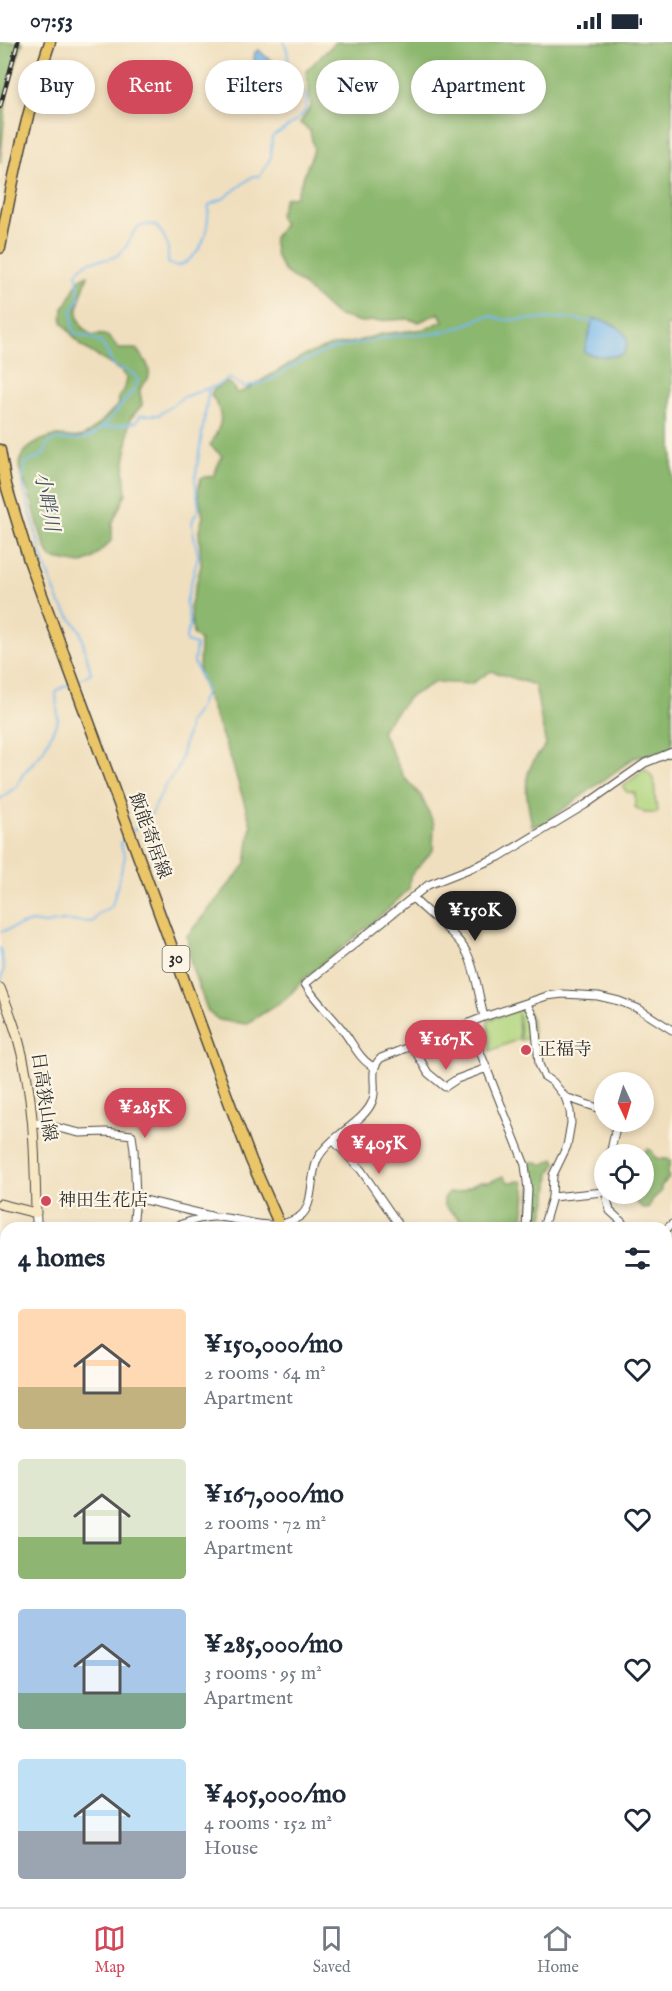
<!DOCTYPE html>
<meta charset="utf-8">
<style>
body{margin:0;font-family:"IM FELL English","Noto Serif JP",serif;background:#f6f6f7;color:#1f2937;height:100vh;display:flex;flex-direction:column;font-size:22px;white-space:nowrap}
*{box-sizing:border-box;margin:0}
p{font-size:20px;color:#747a83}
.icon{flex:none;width:33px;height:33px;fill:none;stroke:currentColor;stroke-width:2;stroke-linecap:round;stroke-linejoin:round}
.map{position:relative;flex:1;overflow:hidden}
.drawer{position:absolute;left:0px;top:1180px;width:672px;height:686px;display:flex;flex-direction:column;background:#fff;border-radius:18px 18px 0 0;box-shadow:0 3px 9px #0003}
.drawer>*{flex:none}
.hud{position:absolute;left:18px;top:18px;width:636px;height:54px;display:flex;gap:12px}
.needle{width:39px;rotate:176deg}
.buttons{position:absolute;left:594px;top:1030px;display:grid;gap:12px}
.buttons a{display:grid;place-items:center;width:60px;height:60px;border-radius:50%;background:#fff;box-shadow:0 3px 9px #0003;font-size:30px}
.price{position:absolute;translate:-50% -51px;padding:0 14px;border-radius:21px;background:#d1495b;color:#fff;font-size:20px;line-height:39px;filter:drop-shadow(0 2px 3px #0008)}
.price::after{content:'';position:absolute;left:50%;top:36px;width:18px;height:14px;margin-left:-9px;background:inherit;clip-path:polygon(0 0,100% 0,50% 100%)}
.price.selected{background:#222;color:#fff}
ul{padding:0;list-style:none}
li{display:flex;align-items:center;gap:18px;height:150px;padding:0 18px}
li span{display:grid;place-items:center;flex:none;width:168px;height:120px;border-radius:6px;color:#555}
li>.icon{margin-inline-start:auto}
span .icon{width:72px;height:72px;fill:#fffc;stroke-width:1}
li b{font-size:26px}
h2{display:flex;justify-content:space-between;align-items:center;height:72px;padding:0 18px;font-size:26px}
.chip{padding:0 21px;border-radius:27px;background:#fff;box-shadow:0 3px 9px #0003;font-size:21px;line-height:54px}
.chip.selected{background:#d1495b;color:#fff}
.status{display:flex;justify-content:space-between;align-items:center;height:42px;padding:0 30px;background:#fff;direction:ltr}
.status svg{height:16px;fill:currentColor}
.tab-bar{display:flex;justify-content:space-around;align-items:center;height:84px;border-top:2px solid #e0e1e3;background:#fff;font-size:16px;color:#747a83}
.tab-bar a{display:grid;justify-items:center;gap:3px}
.tab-bar .selected{color:#d1495b}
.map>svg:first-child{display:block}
.green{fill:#b1d67f;stroke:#6e8055;stroke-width:1.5}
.forest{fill:#8cb76e;stroke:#5c714c;stroke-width:1.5}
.water{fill:#77b9ec;stroke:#51728c;stroke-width:1.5}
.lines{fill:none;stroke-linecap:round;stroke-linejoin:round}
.stream{stroke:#77b9ec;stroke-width:2}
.minor-casing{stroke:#494641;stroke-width:9}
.tertiary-casing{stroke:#494641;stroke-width:10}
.secondary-casing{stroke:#494641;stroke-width:11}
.primary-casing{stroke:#494641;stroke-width:13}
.minor{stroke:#fff;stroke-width:7}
.tertiary{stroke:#fff;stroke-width:8}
.secondary{stroke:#f7e8c3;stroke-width:9}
.primary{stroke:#eac669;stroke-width:10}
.rail-casing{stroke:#2b2b2b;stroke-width:4.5}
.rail{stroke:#fcf5e5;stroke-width:2;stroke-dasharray:7;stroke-linecap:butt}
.poi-dot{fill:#d1495b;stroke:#fcf5e5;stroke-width:2}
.labels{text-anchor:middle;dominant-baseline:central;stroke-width:4.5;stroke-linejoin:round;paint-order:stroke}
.shield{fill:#fcf5e5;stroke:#6a6863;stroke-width:1.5}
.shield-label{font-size:16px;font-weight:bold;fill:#2b2b2b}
.street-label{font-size:18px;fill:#2b2b2b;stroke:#fcf5e5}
.poi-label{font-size:18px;fill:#2b2b2b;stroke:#fcf5e5;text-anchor:start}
.water-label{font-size:20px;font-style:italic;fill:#425665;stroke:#fcf5e5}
</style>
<div class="status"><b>07:53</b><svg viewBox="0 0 49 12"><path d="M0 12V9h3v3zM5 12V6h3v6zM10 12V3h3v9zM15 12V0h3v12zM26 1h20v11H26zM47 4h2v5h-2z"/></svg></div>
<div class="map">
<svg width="672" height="1865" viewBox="0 0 672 1865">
<rect width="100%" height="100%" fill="#fcf5e5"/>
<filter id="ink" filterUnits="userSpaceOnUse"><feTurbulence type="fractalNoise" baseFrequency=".0167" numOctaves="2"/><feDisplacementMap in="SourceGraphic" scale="12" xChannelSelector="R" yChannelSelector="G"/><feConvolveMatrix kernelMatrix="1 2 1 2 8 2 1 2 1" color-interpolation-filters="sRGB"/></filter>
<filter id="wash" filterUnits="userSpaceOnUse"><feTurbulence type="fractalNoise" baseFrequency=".008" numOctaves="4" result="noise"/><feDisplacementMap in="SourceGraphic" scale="24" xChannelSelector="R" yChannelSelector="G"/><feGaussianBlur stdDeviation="1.35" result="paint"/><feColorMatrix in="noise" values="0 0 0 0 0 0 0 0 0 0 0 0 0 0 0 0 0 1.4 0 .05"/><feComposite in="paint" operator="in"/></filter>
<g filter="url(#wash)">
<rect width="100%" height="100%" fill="#f0dfbe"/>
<path class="green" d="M645 727C656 736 654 742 655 755 655 760 657 765 658 770L657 771H645L635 765V751L627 750 623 745Z
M525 966 532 978 533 995 521 998 518 972 519 997 490 1009 488 978Z"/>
<path class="forest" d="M0 0H23L7 48 0 122Z
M336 0H672V284L666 283 672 322V707L634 716 543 782 532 784C526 751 519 729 546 704L535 643 491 629 471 642 435 640 409 655 381 688 404 735 421 754 434 782 433 808 410 834 409 847 385 870 303 938 286 957 246 982 219 978 208 970 191 923 187 894 246 822 251 783 231 717 199 633 200 599 193 592 190 565 201 524 199 488 203 475 198 449 201 436 213 434 222 414 210 403C223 382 225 373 211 353L213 348 227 340 232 343 236 351 244 349 303 314 329 304 355 300 382 292 425 287 443 279 439 271 419 280 407 277 361 280 336 273 302 242 284 229 276 214 273 197 284 182 279 174 285 156 296 154 314 107 310 89 300 81 311 64 306 29Z
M88 233C81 257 67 276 92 294 105 290 111 294 118 307H136C143 314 153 327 148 337 146 341 140 343 140 349 140 353 142 358 142 363L130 377 124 430 126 451 112 482V498L92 517 80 522 51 516C40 498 37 474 30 454 27 444 19 433 19 423 19 407 44 395 57 394 67 394 76 398 85 393 95 389 110 370 119 362L118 356 125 346 127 337 121 329 81 304 62 280 63 266C73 256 73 238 88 233Z
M648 1107 652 1109 655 1115 659 1117H667L671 1119 667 1131 669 1136 661 1144V1150L653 1157 648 1167 643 1166 632 1157 631 1152H644V1113H641Z
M554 1117 557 1121 550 1130 548 1155 540 1186H529L532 1136 530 1120H538L543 1123Z
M503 1134 508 1140 522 1139C530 1153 522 1171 522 1186H465C463 1176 450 1171 444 1162V1156L449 1151 459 1150 480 1140H490Z"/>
<path class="water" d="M259 8C268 20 284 23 291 37L259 51 254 46C254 36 253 19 255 10Z
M593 277C611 279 637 290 623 312 610 316 596 315 584 310Z"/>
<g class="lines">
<path class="stream" d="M104 386 136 380 141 373H159L183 355 209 346
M78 639 91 631 80 588 60 562 45 524 22 439 26 421 40 415 45 410 47 403 53 398 81 397 94 393 103 385 135 346 138 338C133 327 122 329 113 323 108 314 106 303 96 298 89 294 81 295 73 290L72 268 79 258 77 231C90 211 102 223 118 213 136 201 125 181 155 183 167 195 169 204 168 221 182 231 199 210 204 197 208 186 208 175 209 163L224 156 253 134H260L271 115 272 95C284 86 312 75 306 55 302 45 292 37 289 27 287 16 290 13 284 0
M0 757 17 744 23 732 43 709 58 678 56 651 59 647 70 642
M133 789 152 771 166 742 178 727 188 688V681L199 666 206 649 194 620 196 603 186 600V595L190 583 186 561 198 514 192 483 193 477 199 467 195 438 209 346 216 344 229 336 246 346 250 343H256L274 336 299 320 312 316 327 308 394 294 433 292 461 285 483 275 490 274 506 278 565 276 592 280
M0 890 31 880 45 882 63 879 93 880 98 872 112 864 125 815 120 801 127 795
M0 906 4 927 0 943
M666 1236 672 1234"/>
</g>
</g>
<g filter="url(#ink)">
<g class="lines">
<g class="minor-casing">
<path id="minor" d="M412 855C426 871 458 892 467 911 476 928 479 956 484 975
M527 962 535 978 539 1022 544 1034 553 1040 565 1055 570 1069 571 1081 567 1104 553 1133 552 1155 543 1186
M469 982 525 1123 528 1148 526 1186
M413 1005 428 1031 445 1045 457 1037 487 1026
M374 1025C359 1018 352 999 341 986 329 971 315 958 305 942L428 843 499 815 585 763 645 721 672 710
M565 1055 604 1068
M33 1080 80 1091 106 1090 132 1093 134 1108 136 1156 211 1174
M333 1098 361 1128 401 1186
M610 1113 617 1080
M606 1152 610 1169 622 1180 625 1186
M552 1155 604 1150
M37 1184 47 1186
M133 1186 136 1156
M169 1186C183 1182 199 1175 214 1175 243 1175 271 1193 299 1175 315 1165 309 1134 318 1116 330 1094 364 1080 372 1060 379 1045 367 1029 381 1016L484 975 547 954 563 952 598 954 619 959 639 967 672 988
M666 1187 672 1182
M0 1209 6 1211
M0 1351 6 1353
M0 1384H6
M0 1423H6
M666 1474 672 1478
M0 1599 6 1603
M666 1635 672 1629
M0 1754V1755
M0 1789 6 1787
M666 1842 669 1840 672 1847
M0 1855 10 1865
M33 1860 34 1865
M99 1860 103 1865
M111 1865 119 1860
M350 1865 355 1861
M622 1865 632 1860"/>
</g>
<g class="tertiary-casing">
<path id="tertiary" d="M36 1171 37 1186
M127 1860 129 1865
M198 1860 202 1865
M265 1860 268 1865"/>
</g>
<g class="secondary-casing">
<path id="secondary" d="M0 946C6 961 12 977 17 993 34 1051 35 1111 36 1171L0 1162
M484 1865 494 1860"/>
</g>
<g class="primary-casing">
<path id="primary" d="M0 206C13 136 27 67 50 0
M0 408 6 443 29 518 225 1049 251 1118 281 1186
M666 1301 672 1297
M666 1758 672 1767
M0 1771 6 1766"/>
</g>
<use href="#minor" class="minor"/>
<use href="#tertiary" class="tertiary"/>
<use href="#secondary" class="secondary"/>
<use href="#primary" class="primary"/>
<g class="rail-casing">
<path id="rail" d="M0 65 18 0
M0 1711 6 1722
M78 1860 81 1865"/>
</g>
<use href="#rail" class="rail"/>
</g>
</g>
<g class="poi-dot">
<circle cx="526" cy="1008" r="6"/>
<circle cx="46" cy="1159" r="6"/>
</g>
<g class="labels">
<rect class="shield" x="162.5" y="904" width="27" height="26" rx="4.5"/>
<g class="shield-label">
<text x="176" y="917">30</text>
</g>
<g class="street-label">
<text transform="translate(149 794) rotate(70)">飯能寄居線</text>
<text transform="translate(43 1055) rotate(82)">日高狭山線</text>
</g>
<g class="poi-label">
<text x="538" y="1008">正福寺</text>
<text x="58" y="1159">神田生花店</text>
</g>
<g class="water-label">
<text transform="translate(46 460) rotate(79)">小畔川</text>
</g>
</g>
</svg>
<div class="buttons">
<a><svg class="needle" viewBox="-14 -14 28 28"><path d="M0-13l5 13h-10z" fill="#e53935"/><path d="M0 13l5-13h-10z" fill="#747a83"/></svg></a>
<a><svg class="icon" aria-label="locate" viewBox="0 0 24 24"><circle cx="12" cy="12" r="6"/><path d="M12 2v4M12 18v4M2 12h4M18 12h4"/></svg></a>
</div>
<b class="price selected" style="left:475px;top:900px">¥150K</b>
<b class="price" style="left:446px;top:1029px">¥167K</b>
<b class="price" style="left:145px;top:1097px">¥285K</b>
<b class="price" style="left:379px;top:1133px">¥405K</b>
<div class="hud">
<a class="chip">Buy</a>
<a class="chip selected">Rent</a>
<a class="chip">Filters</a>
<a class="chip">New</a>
<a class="chip">Apartment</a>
</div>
<section class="drawer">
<h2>4 homes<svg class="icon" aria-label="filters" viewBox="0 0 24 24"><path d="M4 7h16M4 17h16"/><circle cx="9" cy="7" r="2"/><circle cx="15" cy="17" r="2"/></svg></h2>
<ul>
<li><span style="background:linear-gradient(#ffd9b3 65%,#c2b280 0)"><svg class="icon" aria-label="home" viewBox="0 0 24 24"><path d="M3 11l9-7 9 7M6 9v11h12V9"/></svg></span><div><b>¥150,000/mo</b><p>2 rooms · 64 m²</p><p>Apartment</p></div><svg class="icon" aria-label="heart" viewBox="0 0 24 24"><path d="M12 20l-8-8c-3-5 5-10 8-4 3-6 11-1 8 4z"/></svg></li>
<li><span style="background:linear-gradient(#dfe7d0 65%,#8fb573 0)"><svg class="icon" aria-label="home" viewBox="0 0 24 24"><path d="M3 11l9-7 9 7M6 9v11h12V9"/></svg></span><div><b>¥167,000/mo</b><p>2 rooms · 72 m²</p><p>Apartment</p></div><svg class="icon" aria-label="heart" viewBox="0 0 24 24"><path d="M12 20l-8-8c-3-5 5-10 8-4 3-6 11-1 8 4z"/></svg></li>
<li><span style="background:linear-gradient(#a9c7e8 70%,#7fa58c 0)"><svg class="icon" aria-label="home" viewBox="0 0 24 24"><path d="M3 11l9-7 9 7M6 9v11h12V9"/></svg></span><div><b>¥285,000/mo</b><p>3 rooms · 95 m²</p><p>Apartment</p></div><svg class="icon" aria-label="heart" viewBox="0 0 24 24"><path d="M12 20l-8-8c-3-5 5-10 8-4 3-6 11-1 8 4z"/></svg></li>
<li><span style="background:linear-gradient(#bfe0f5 60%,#9aa5b1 0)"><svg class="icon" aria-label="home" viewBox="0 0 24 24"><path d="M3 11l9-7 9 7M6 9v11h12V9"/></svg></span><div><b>¥405,000/mo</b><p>4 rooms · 152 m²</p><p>House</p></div><svg class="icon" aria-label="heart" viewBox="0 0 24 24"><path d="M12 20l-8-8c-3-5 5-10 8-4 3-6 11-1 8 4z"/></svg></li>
</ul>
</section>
</div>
<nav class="tab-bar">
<a class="selected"><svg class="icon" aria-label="map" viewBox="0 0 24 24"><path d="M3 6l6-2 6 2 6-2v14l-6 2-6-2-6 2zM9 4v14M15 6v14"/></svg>Map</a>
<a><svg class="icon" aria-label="saved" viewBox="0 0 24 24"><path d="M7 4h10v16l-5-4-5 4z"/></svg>Saved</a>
<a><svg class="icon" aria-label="home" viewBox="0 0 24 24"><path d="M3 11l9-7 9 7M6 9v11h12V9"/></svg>Home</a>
</nav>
